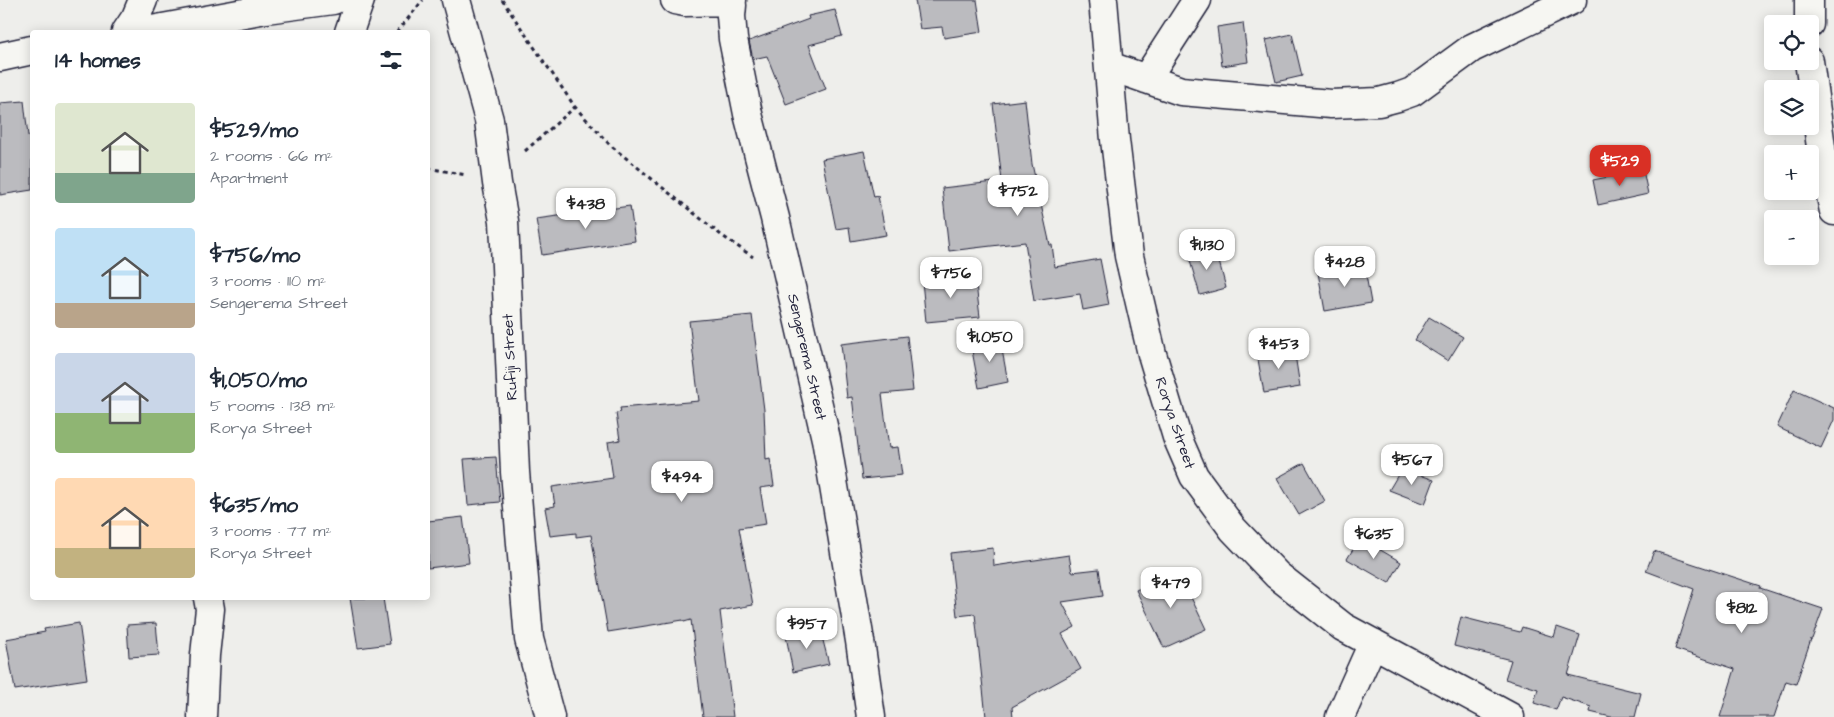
<!DOCTYPE html>
<meta charset="utf-8">
<style>
body{margin:0;font-family:"Architects Daughter",sans-serif;background:#f2f2f3;color:#1f2937;height:100vh;display:flex;flex-direction:column;font-size:19px;white-space:nowrap}
*{box-sizing:border-box;margin:0}
p{font-size:16px;color:#747a83}
.icon{flex:none;width:28px;height:28px;fill:none;stroke:currentColor;stroke-width:2;stroke-linecap:round;stroke-linejoin:round}
.map{position:relative;flex:1;overflow:hidden}
.details{position:absolute;left:30px;top:30px;width:400px;height:570px;display:flex;flex-direction:column;background:#fff;border-radius:5px;box-shadow:0 2px 12px #0003}
.details>*{flex:none}
.fabs{position:absolute;left:1764px;top:15px;display:grid;gap:10px}
.fabs a{display:grid;place-items:center;width:55px;height:55px;border-radius:5px;background:#fff;box-shadow:0 2px 12px #0003;font-size:25px}
.price{position:absolute;translate:-50% -42px;padding:0 11px;border-radius:10px;background:#fff;color:#222;font-size:16px;line-height:32px;filter:drop-shadow(0 1px 2px #0008)}
.price::after{content:'';position:absolute;left:50%;top:30px;width:15px;height:11px;margin-left:-8px;background:inherit;clip-path:polygon(0 0,100% 0,50% 100%)}
.price.selected{background:#d93025;color:#fff}
ul{padding:0;list-style:none}
li{display:flex;align-items:center;gap:15px;height:125px;padding:0 25px}
li span{display:grid;place-items:center;flex:none;width:140px;height:100px;border-radius:5px;color:#555}
li>.icon{margin-inline-start:auto}
span .icon{width:60px;height:60px;fill:#fffc;stroke-width:1}
li b{font-size:21px}
h2{display:flex;justify-content:space-between;align-items:center;height:60px;padding:0 25px;font-size:21px}
.map>svg:first-child{display:block}
.building{fill:#bbbbbf;stroke:#22223b}
.lines{fill:none;stroke-linecap:round;stroke-linejoin:round}
.street-casing{stroke:#22223b;stroke-width:31}
.path{stroke:#22223b;stroke-width:3;stroke-dasharray:4 4;stroke-linecap:butt}
.street{stroke:#f6f6f2;stroke-width:28}
.labels{text-anchor:middle;dominant-baseline:central;stroke-width:4;stroke-linejoin:round;paint-order:stroke}
.street-label{font-size:15px;fill:#22223b;stroke:#f6f6f2}
</style>
<div class="map">
<svg width="1834" height="717" viewBox="0 0 1834 717">
<rect width="100%" height="100%" fill="#eeeeeb"/>
<filter id="ink" filterUnits="userSpaceOnUse"><feTurbulence type="fractalNoise" baseFrequency=".02" numOctaves="2"/><feDisplacementMap in="SourceGraphic" scale="10" xChannelSelector="R" yChannelSelector="G"/><feConvolveMatrix kernelMatrix="1 2 1 2 8 2 1 2 1" color-interpolation-filters="sRGB"/></filter>
<g filter="url(#ink)">
<path class="building" d="M915 0H977L982 32 944 38 942 27 920 29Z
M835 10 842 36 809 45 826 89 786 104 767 56 753 59 749 41 809 19 808 16Z
M1243 23 1248 62 1222 66 1217 27Z
M1292 34 1302 76 1276 82 1266 40Z
M1025 100 1032 164 1050 245H1052L1055 267 1100 259 1109 305 1083 310 1080 294 1034 301 1025 242 949 251 942 188 1002 181 993 104Z
M24 101 28 136H32V190L0 195V103Z
M864 151 874 197 878 196 886 235 851 241 849 227 836 229 822 159Z
M1643 170 1648 194 1598 205 1593 180Z
M630 206 635 241 542 255 536 219Z
M1215 246 1226 288 1200 295 1188 254Z
M1364 264 1371 303 1325 311 1318 273Z
M975 276 980 317 926 322 922 281Z
M752 315 764 410 766 460 770 459 774 486 760 488 766 524 739 528 753 605 720 611 733 717H703L691 620 684 622 683 620 608 632 591 535 576 537V533L550 536 545 508 555 506 552 487 613 478 608 442 620 440 616 413 621 412 620 408 699 401 689 321Z
M1429 317 1463 337 1448 361 1415 340Z
M907 336 913 391 882 394 889 448 898 447 902 475 862 479 852 397 847 398 841 344Z
M1000 339 1008 382 979 388 971 345Z
M1294 348 1300 387 1264 393 1257 354Z
M1794 390 1834 408V420L1821 448 1777 427Z
M496 457 500 502 468 505 464 459Z
M1304 463 1325 501 1299 515 1277 478Z
M1402 468 1434 480 1425 504 1389 490Z
M463 517 469 563 428 568V521Z
M1360 538 1401 562 1389 583 1347 559Z
M993 548 994 566 1069 555 1072 572 1099 569 1103 596 1062 602 1075 627 1062 634 1081 669 1012 707 1013 717H986L975 614 957 616 950 553Z
M1654 551 1761 586 1760 588 1823 609 1812 639H1811L1796 684 1786 681 1774 717H1720L1735 669 1675 649 1694 589 1646 571Z
M1178 570 1206 629 1164 648 1136 590Z
M350 598H383L390 644 358 648Z
M1461 617 1520 632 1522 627 1554 637 1557 627 1580 635 1568 675 1641 693 1635 717H1611L1590 712 1591 707 1561 697 1556 710 1534 703 1538 689 1505 679 1511 660 1454 646Z
M79 623 87 679 15 690 6 639 45 632 44 629Z
M156 623 159 655 129 657 127 625Z
M820 629 829 664 793 672 786 636Z"/>
<g class="lines">
<g class="street-casing">
<path id="street" d="M456 0 489 120 497 183 504 221 515 472 529 639 550 717
M675 0 685 2 730 1
M732 0 730 1 732 5 731 16 733 39 748 114 775 218 826 439 860 641 871 717
M1103 0 1115 140 1129 256 1152 354 1177 437 1194 476 1233 529 1277 575 1343 627 1510 717
M1809 24V0
M126 32 136 17 143 0
M141 32 266 9 333 0
M349 32 360 0
M0 57 32 50
M1809 61 1822 154 1834 211
M1109 66 1181 91 1331 104 1379 102 1398 97 1412 92 1472 48 1572 0
M1146 79 1197 0
M202 717 205 655 210 609 208 598
M1340 717 1373 643"/>
</g>
<path class="path" d="M502 0 575 107 610 145 721 235 753 257
M397 32 423 0
M525 151 575 107
M428 168 466 175"/>
<use href="#street" class="street"/>
</g>
</g>
<g class="labels">
<g class="street-label">
<text transform="translate(510 357) rotate(-93)">Rufiji Street</text>
<text transform="translate(807 357) rotate(77)">Sengerema Street</text>
<text transform="translate(1175 423) rotate(71)">Rorya Street</text>
</g>
</g>
</svg>
<div class="fabs">
<a><svg class="icon" aria-label="locate" viewBox="0 0 24 24"><circle cx="12" cy="12" r="6"/><path d="M12 2v4M12 18v4M2 12h4M18 12h4"/></svg></a>
<a><svg class="icon" aria-label="layers" viewBox="0 0 24 24"><path d="M12 4l9 5-9 5-9-5zM3 14l9 5 9-5"/></svg></a>
<a>+</a>
<a>−</a>
</div>
<b class="price selected" style="left:1620px;top:187px">$529</b>
<b class="price" style="left:1018px;top:217px">$752</b>
<b class="price" style="left:586px;top:230px">$438</b>
<b class="price" style="left:1207px;top:271px">$1,130</b>
<b class="price" style="left:1345px;top:288px">$428</b>
<b class="price" style="left:951px;top:299px">$756</b>
<b class="price" style="left:990px;top:363px">$1,050</b>
<b class="price" style="left:1279px;top:370px">$453</b>
<b class="price" style="left:1412px;top:486px">$567</b>
<b class="price" style="left:682px;top:503px">$494</b>
<b class="price" style="left:1374px;top:560px">$635</b>
<b class="price" style="left:1171px;top:609px">$479</b>
<b class="price" style="left:1742px;top:634px">$812</b>
<b class="price" style="left:807px;top:650px">$957</b>
<section class="details">
<h2>14 homes<svg class="icon" aria-label="filters" viewBox="0 0 24 24"><path d="M4 7h16M4 17h16"/><circle cx="9" cy="7" r="2"/><circle cx="15" cy="17" r="2"/></svg></h2>
<ul>
<li><span style="background:linear-gradient(#dfe7d0 70%,#7fa58c 0)"><svg class="icon" aria-label="home" viewBox="0 0 24 24"><path d="M3 11l9-7 9 7M6 9v11h12V9"/></svg></span><div><b>$529/mo</b><p>2 rooms · 66 m²</p><p>Apartment</p></div></li>
<li><span style="background:linear-gradient(#bfe0f5 75%,#b9a48a 0)"><svg class="icon" aria-label="home" viewBox="0 0 24 24"><path d="M3 11l9-7 9 7M6 9v11h12V9"/></svg></span><div><b>$756/mo</b><p>3 rooms · 110 m²</p><p>Sengerema Street</p></div></li>
<li><span style="background:linear-gradient(#c9d6e8 60%,#8fb573 0)"><svg class="icon" aria-label="home" viewBox="0 0 24 24"><path d="M3 11l9-7 9 7M6 9v11h12V9"/></svg></span><div><b>$1,050/mo</b><p>5 rooms · 138 m²</p><p>Rorya Street</p></div></li>
<li><span style="background:linear-gradient(#ffd9b3 70%,#c2b280 0)"><svg class="icon" aria-label="home" viewBox="0 0 24 24"><path d="M3 11l9-7 9 7M6 9v11h12V9"/></svg></span><div><b>$635/mo</b><p>3 rooms · 77 m²</p><p>Rorya Street</p></div></li>
</ul>
</section>
</div>
